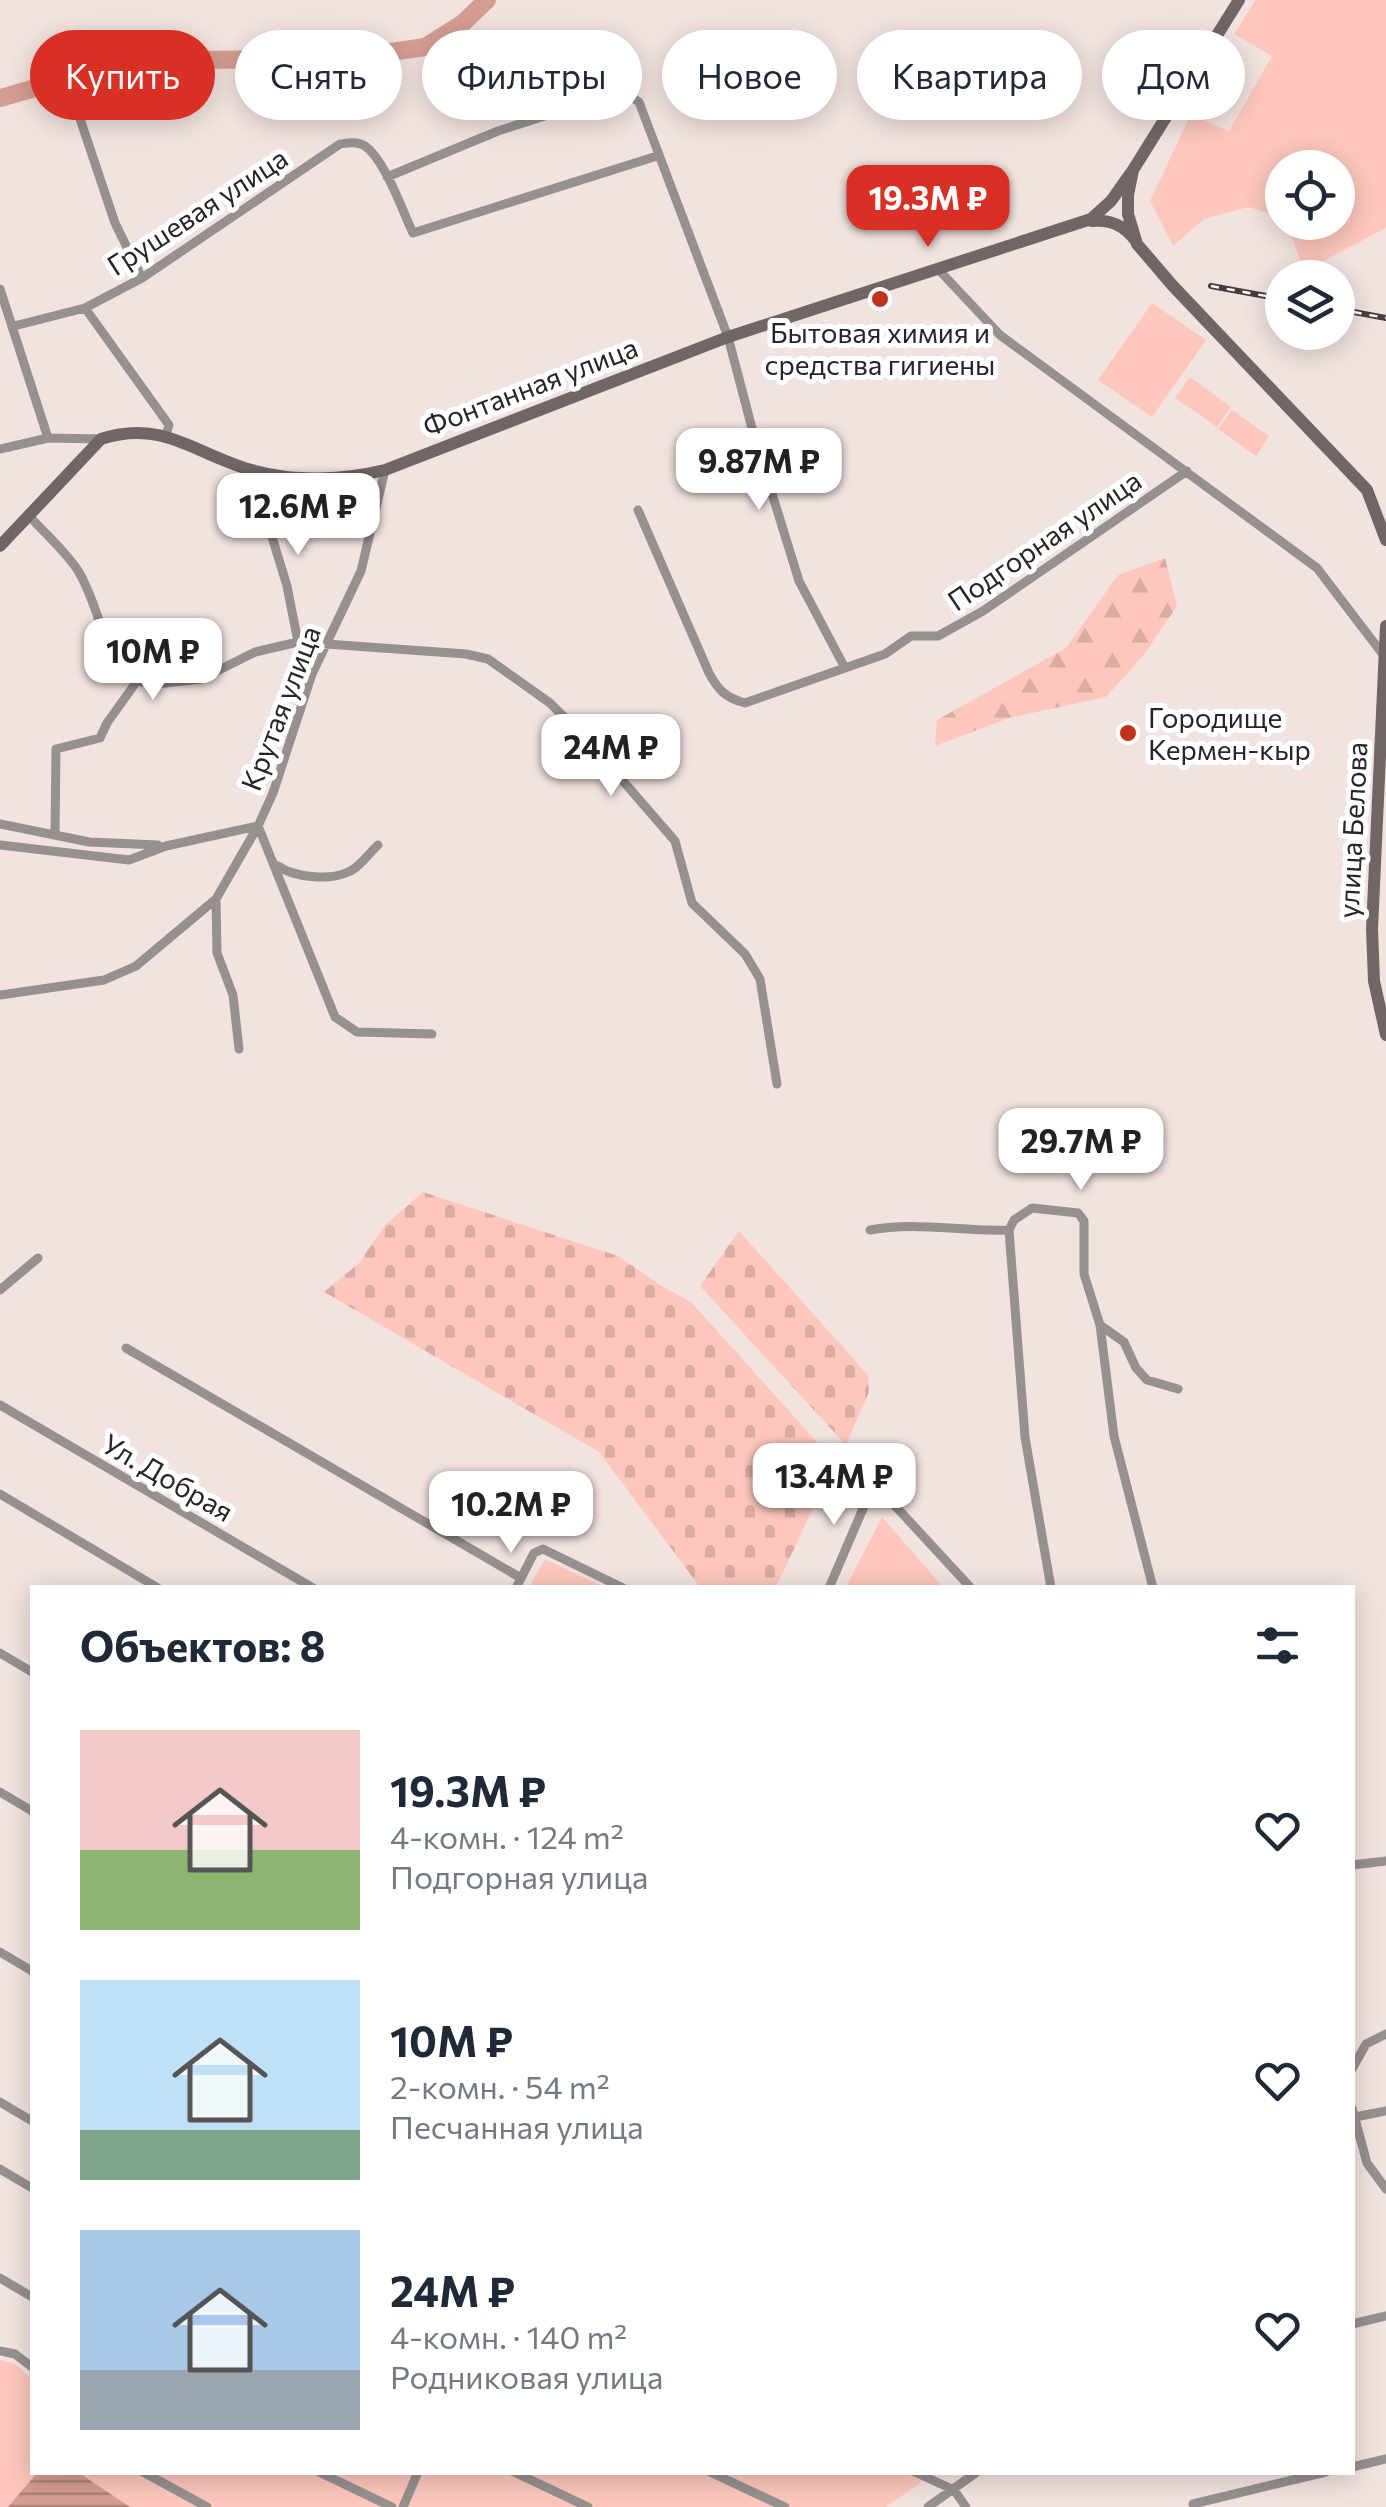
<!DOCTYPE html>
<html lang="ru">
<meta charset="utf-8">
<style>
body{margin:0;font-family:Commissioner,sans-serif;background:#f6f6f7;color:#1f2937;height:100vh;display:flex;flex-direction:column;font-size:38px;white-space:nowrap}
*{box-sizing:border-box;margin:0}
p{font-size:32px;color:#747a83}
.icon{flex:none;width:55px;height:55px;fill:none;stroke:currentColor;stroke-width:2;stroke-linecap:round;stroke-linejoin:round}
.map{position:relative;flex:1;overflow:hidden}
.drawer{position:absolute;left:30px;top:1585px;width:1325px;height:890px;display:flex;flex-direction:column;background:#fff;border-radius:0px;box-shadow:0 5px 25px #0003}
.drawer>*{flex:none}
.banner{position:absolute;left:30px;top:30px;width:1328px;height:90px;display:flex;gap:20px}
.buttons{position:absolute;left:1265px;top:150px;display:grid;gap:20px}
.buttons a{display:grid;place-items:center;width:90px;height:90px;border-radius:50%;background:#fff;box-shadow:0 5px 25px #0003;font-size:50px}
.price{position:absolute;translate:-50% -85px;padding:0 22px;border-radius:20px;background:#fff;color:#222;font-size:32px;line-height:65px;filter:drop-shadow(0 2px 5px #0008)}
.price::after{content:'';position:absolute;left:50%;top:60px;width:30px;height:22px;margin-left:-15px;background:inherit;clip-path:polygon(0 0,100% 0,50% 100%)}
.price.selected{background:#d93025;color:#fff}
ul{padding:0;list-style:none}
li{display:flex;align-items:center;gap:30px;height:250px;padding:0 50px}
li span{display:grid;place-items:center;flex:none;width:280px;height:200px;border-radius:0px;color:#555}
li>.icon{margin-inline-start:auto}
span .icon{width:120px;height:120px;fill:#fffc;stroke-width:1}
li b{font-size:42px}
h2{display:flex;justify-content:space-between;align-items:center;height:120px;padding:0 50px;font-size:42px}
.chip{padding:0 35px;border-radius:45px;background:#fff;box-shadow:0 5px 25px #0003;font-size:35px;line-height:90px}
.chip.selected{background:#d93025;color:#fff}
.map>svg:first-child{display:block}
.green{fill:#fdc7bc}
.forest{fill:url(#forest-firs)}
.cemetery{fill:url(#cemetery-stones)}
.water{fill:url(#water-rules)}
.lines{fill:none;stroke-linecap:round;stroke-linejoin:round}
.river{stroke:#d49d91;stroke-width:18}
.street{stroke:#96908f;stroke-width:9}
.secondary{stroke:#706765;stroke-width:12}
.rail-casing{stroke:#463e3d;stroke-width:6}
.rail{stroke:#fff;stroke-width:2.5;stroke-dasharray:8;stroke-linecap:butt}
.poi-dot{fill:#bf331c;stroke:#fff;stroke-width:4}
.labels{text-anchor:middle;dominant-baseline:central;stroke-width:10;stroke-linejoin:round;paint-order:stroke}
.street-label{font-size:28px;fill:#2a2423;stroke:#fff}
.poi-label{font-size:28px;fill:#2a2423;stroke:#fff}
</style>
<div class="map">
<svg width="1386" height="2507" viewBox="0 0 1386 2507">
<defs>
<pattern id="forest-firs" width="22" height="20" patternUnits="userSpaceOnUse" patternTransform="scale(2.5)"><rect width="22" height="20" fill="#fdc7bc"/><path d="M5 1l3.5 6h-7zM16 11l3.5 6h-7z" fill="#d9aba1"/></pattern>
<pattern id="cemetery-stones" width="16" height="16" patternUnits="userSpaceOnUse" patternTransform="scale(2.5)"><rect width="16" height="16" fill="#fdc7bc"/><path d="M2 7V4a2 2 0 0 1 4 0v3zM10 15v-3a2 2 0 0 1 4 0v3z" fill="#d9aba1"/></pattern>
<pattern id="water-rules" width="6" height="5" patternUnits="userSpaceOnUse" patternTransform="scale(2.5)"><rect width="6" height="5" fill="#d49d91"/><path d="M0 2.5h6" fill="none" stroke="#ac8076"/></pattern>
</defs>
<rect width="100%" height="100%" fill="#f3e3e0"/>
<path class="green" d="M1256 0H1386V228L1304 271 1287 223 1338 222V168H1282V217L1248 207 1204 219 1173 246 1150 201 1191 114 1229 131 1272 56 1234 34Z
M1152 303 1206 340 1152 417 1098 380Z
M1190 377 1231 407 1217 427 1175 398Z
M1232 410 1269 436 1256 456 1218 429Z
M882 1517 943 1587H846Z
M545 1559 604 1587H529Z
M0 2360 16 2364 32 2380V2472L934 2473 886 2507H0Z"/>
<path class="forest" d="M1165 558 1177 606 1143 656 1106 697 1009 718 935 746 937 720 1066 648 1118 575Z"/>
<path class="cemetery" d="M423 1192 618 1256 663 1287 691 1302 835 1462 776 1587H700L599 1452 324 1292 359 1263 385 1225Z
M739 1231 868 1375 869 1392 846 1445 700 1286Z"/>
<path class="water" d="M37 2473H79L130 2507H8Z"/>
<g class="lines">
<path class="river" d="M0 98 129 61 350 58 425 47 463 23 487 0"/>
<path class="street" d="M73 98 115 223 142 278
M387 177 498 131 622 91 639 102 728 337 753 432 799 581 845 668
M938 269 1000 335 1317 568 1385 657
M0 289 48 438
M85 308 169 425 166 435
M14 326 85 308 142 278 340 144C348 143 357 141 365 146 385 160 402 210 413 233L657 156
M0 449 48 438 101 439
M276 475 269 527 287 586 298 642
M638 510 709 673C718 690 726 698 745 703L885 654 911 636H938L983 611 1187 471
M29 516C45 533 63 549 77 569 101 607 98 648 137 681
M0 824 89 842 158 845
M258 826 335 1017 357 1032 432 1034
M55 835 56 749 100 738 107 723 137 681 156 684 201 679 255 652 298 642 466 654 488 659 550 703 591 744 675 841 692 903 745 954 760 979 777 1084
M0 845 129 860 166 846 258 826 273 793 312 674 361 571 385 470
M278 866C293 877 330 881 348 872 359 868 369 853 378 845
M216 899 217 953 233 995 239 1049
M0 995 104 980 136 966 216 899 258 826
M870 1230C916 1221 962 1232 1009 1230L1014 1220 1032 1208 1078 1213 1084 1221V1274L1100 1325 1124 1342 1136 1368 1147 1380 1178 1389
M1009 1230 1025 1437 1051 1588
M0 1290 38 1258
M1100 1325 1114 1436 1153 1588
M126 1348 521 1578
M0 1405 313 1588
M0 1494 158 1588
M516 1588 534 1553 543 1549 623 1588
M829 1588 874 1483 971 1588
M0 1653 32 1672
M0 1792 32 1811
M1352 1865 1386 1861
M0 1952 32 1971
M1352 2069 1366 2044 1386 2034
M0 2102 32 2121
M1352 2108 1367 2163 1386 2189
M1355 2117 1386 2111
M0 2169 32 2188
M0 2278 32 2297
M1352 2324 1386 2316
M0 2351 15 2354 32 2367
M1352 2467 1386 2459
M143 2472 207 2507
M319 2472 392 2507
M514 2472 588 2507
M710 2472 785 2507
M915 2472 954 2490 966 2507
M1193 2504 1326 2472
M403 2507 418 2472
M928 2507 977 2472"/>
<path class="secondary" d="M1239 0 1133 170 1128 195V214L1137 244 1173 286 1367 490 1386 540
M1092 221C1110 219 1125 226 1135 240
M0 546 101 439C164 418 197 456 255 471 296 482 343 480 385 470L728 337 1091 219 1111 201 1133 170
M1386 626 1372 929 1374 981 1386 1035"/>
<g class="rail-casing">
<path id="rail" d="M1211 286 1282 299
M1338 309 1386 318"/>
</g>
<use href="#rail" class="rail"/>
</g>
<g class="poi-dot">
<circle cx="880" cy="299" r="10"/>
<circle cx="1128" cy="733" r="10"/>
</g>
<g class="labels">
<g class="street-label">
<text transform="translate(197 211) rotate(-33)">Грушевая улица</text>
<text transform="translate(530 386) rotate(-21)">Фонтанная улица</text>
<text transform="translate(1044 540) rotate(-34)">Подгорная улица</text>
<text transform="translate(280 708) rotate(-69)">Крутая улица</text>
<text transform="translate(1352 830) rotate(-87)">улица Белова</text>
<text transform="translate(168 1477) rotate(30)">Ул. Добрая</text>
</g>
<g class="poi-label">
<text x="880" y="332">Бытовая химия и<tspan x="880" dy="32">средства гигиены</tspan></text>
<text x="1148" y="717" text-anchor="start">Городище<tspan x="1148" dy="32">Кермен-кыр</tspan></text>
</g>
</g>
</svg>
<div class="buttons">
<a><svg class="icon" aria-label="locate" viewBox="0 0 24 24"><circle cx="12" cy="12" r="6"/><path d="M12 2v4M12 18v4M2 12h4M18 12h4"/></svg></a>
<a><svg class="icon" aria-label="layers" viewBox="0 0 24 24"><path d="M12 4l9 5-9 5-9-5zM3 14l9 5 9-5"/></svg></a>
</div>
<b class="price selected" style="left:928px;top:250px">19.3M ₽</b>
<b class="price" style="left:759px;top:513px">9.87M ₽</b>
<b class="price" style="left:298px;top:558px">12.6M ₽</b>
<b class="price" style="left:153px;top:703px">10M ₽</b>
<b class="price" style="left:611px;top:799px">24M ₽</b>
<b class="price" style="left:1081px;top:1193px">29.7M ₽</b>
<b class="price" style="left:834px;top:1528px">13.4M ₽</b>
<b class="price" style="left:511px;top:1556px">10.2M ₽</b>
<div class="banner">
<a class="chip selected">Купить</a>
<a class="chip">Снять</a>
<a class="chip">Фильтры</a>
<a class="chip">Новое</a>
<a class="chip">Квартира</a>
<a class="chip">Дом</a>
</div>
<section class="drawer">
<h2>Объектов: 8<svg class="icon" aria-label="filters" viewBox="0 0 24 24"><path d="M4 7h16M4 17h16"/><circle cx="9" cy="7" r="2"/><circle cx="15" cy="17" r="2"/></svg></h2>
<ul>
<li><span style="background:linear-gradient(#f6c9c9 60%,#8fb573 0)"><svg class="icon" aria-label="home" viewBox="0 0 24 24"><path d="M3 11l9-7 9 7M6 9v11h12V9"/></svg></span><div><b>19.3M ₽</b><p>4-комн. · 124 m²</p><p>Подгорная улица</p></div><svg class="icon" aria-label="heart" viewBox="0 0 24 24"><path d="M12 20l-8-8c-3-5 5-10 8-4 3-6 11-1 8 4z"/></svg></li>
<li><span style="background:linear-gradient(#bfe0f5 75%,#7fa58c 0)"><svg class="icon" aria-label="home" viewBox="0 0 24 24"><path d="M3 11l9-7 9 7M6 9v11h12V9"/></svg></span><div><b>10M ₽</b><p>2-комн. · 54 m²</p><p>Песчанная улица</p></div><svg class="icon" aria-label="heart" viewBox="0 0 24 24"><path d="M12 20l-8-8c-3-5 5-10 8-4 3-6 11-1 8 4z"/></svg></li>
<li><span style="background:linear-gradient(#a9c7e8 70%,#9aa5b1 0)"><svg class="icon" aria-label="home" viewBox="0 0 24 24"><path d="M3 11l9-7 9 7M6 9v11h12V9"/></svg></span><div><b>24M ₽</b><p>4-комн. · 140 m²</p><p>Родниковая улица</p></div><svg class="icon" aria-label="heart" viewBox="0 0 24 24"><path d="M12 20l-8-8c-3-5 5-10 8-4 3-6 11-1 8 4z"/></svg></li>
</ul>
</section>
</div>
